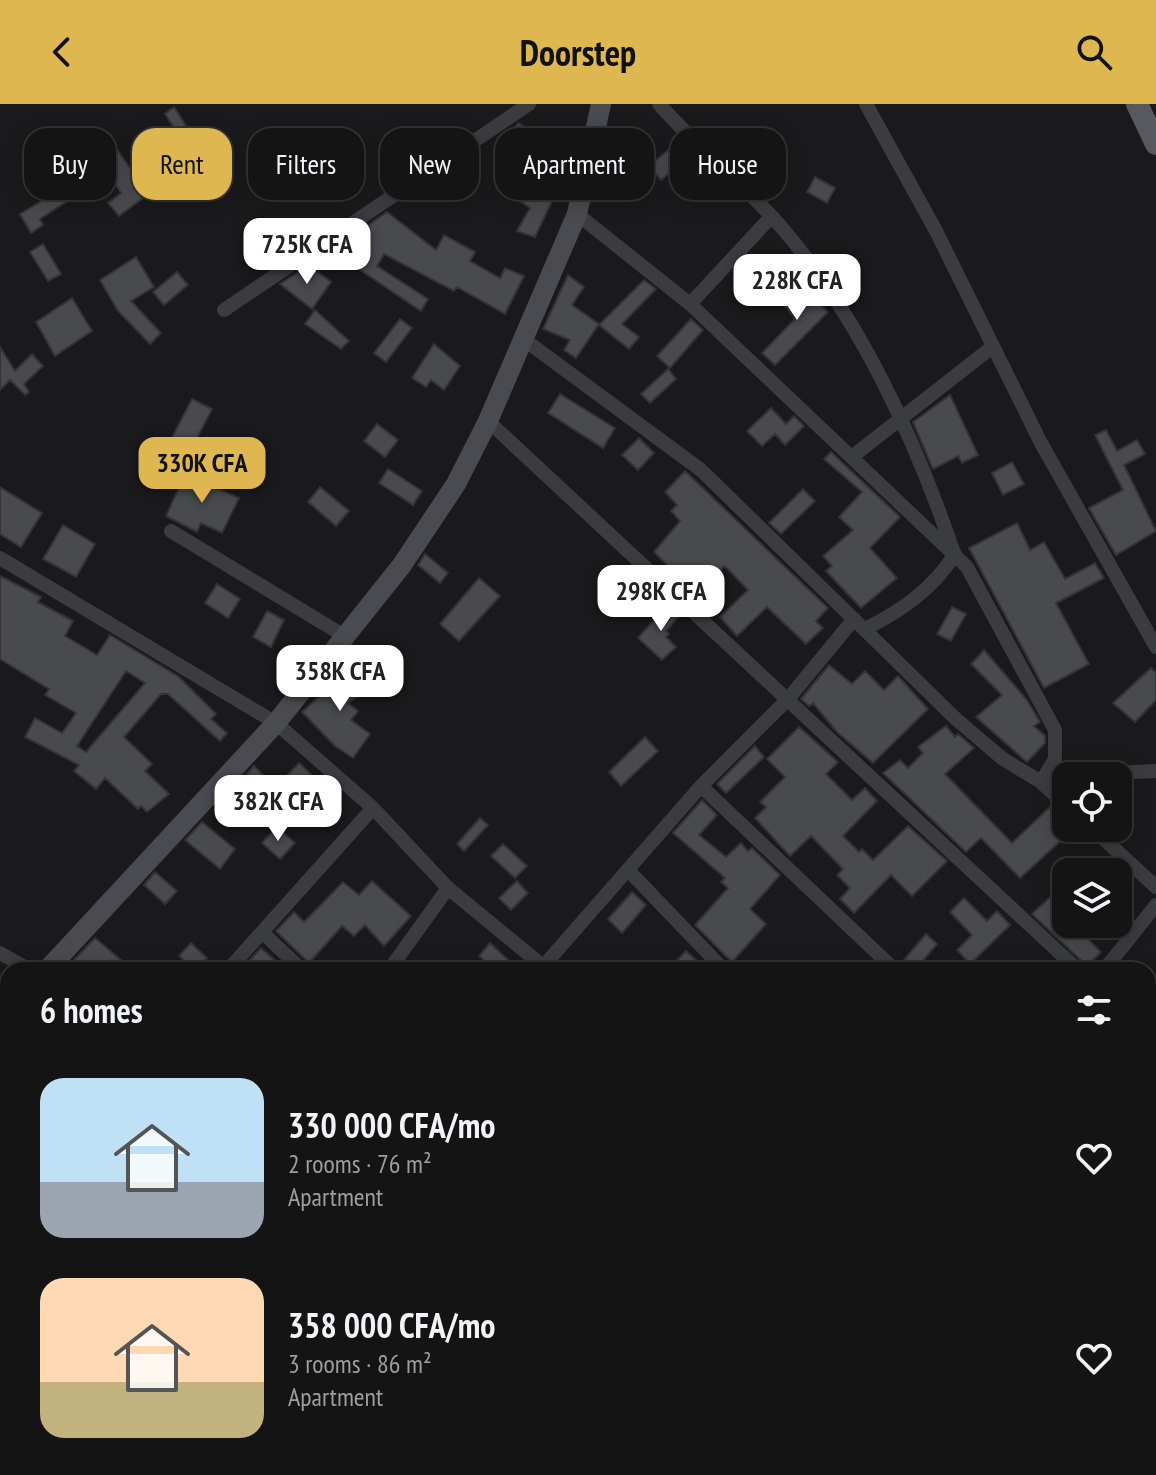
<!DOCTYPE html>
<meta charset="utf-8">
<style>
body{margin:0;font-family:"PT Sans Narrow",sans-serif;background:#212122;color:#f1f3f6;height:100vh;display:flex;flex-direction:column;font-size:30px;white-space:nowrap}
*{box-sizing:border-box;margin:0}
p{font-size:26px;color:#9d9ea0}
.icon{flex:none;width:44px;height:44px;fill:none;stroke:currentColor;stroke-width:2;stroke-linecap:round;stroke-linejoin:round}
.map{position:relative;flex:1;overflow:hidden}
.side{position:absolute;left:0px;top:858px;width:1156px;height:514px;display:flex;flex-direction:column;background:#141415;border-radius:24px 24px 0 0;box-shadow:0 4px 20px #0003,0 0 0 2px #333334}
.side>*{flex:none}
.top-card{position:absolute;left:24px;top:24px;width:1108px;height:72px;display:flex;gap:16px}
.buttons{position:absolute;left:1052px;top:658px;display:grid;gap:16px}
.buttons a{display:grid;place-items:center;width:80px;height:80px;border-radius:16px;background:#141415;box-shadow:0 4px 20px #0003,0 0 0 2px #333334;font-size:40px}
.price{position:absolute;translate:-50% -68px;padding:0 18px;border-radius:16px;background:#fff;color:#222;font-size:26px;line-height:52px;filter:drop-shadow(0 2px 4px #0008)}
.price::after{content:'';position:absolute;left:50%;top:48px;width:24px;height:18px;margin-left:-12px;background:inherit;clip-path:polygon(0 0,100% 0,50% 100%)}
.price.active{background:#deb750;color:#111}
ul{padding:0;list-style:none}
li{display:flex;align-items:center;gap:24px;height:200px;padding:0 40px}
li span{display:grid;place-items:center;flex:none;width:224px;height:160px;border-radius:24px;color:#555}
li>.icon{margin-inline-start:auto}
span .icon{width:96px;height:96px;fill:#fffc;stroke-width:1}
li b{font-size:34px}
h2{display:flex;justify-content:space-between;align-items:center;height:96px;padding:0 40px;font-size:34px}
.tag{padding:0 28px;border-radius:24px;background:#141415;box-shadow:0 4px 20px #0003,0 0 0 2px #333334;font-size:28px;line-height:72px}
.tag.active{background:#deb750;color:#111}
header{display:flex;justify-content:space-between;align-items:center;height:104px;padding:0 40px;background:#deb750;color:#111;font-size:36px;font-weight:600}
.map>svg:first-child{display:block}
.building{fill:#494a4e;stroke:#343438;stroke-width:2;fill-rule:evenodd}
.lines{fill:none;stroke-linecap:round;stroke-linejoin:round}
.lane{stroke:#3b3c40;stroke-width:7}
.street{stroke:#3b3c40;stroke-width:14}
.secondary{stroke:#4a4b50;stroke-width:20}
.primary{stroke:#58595f;stroke-width:22}
</style>
<header><svg class="icon" aria-label="back" viewBox="0 0 24 24"><path d="M15 5l-7 7 7 7"/></svg>Doorstep<svg class="icon" aria-label="search" viewBox="0 0 24 24"><circle cx="10" cy="10" r="6"/><path d="M15 15l6 6"/></svg></header>
<div class="map">
<svg width="1156" height="1371" viewBox="0 0 1156 1371">
<rect width="100%" height="100%" fill="#1a1a1c"/>
<path class="building" d="M174 3 190 28 181 34 165 10Z
M518 19 548 36 537 54 564 72 535 133 517 127 530 104 514 93 527 73 503 52 511 42 505 39Z
M312 33 322 46 304 60 294 47Z
M185 41 196 57 188 62 198 75 183 88 160 61Z
M673 42 685 56 661 76 649 62Z
M116 44 144 84 139 88 143 94 119 112 108 99 121 89 99 56Z
M815 73 835 84 827 99 807 88Z
M75 74 83 87 40 115 43 121 31 129 20 110 43 96 41 92Z
M387 108 436 146 444 131 475 148 470 157 500 174 505 164 524 172 505 210 457 183 454 187 384 150 377 162 428 195 421 207 341 153 364 124Z
M43 140 61 170 48 177 30 148Z
M136 153 154 183 131 197 161 229 150 240 118 207 100 176Z
M309 161 331 178 312 205 280 180Z
M177 168 188 181 164 201 153 188Z
M568 171 584 183 572 201 599 220 576 254 564 246 570 236 543 225Z
M644 176 656 185 622 220 639 233 629 245 599 221Z
M808 177 818 189 813 193 828 208 775 261 762 249 795 215 782 199Z
M72 194 92 227 55 252 36 218Z
M315 206 349 237 341 245 305 220Z
M400 215 412 224 386 258 374 249Z
M691 215 703 226 670 264 657 252Z
M434 240 460 262 444 286 431 276 426 283 412 274Z
M0 243 15 267 32 250 43 262 24 280 29 288 25 291 10 276 0 286Z
M668 265 676 275 650 299 641 290Z
M560 290 615 324 603 344 548 309Z
M950 291 978 351 962 359 958 352 933 365 913 318Z
M192 295 212 305 184 359 164 349Z
M771 304 786 320 794 312 804 322 785 341 775 330 762 342 747 327Z
M377 320 398 336 385 353 364 337Z
M1106 326 1117 347 1137 336 1145 350 1124 361 1156 427 1116 451 1089 404 1123 386 1095 331Z
M639 334 654 349 638 366 622 351Z
M831 348 900 413 870 444 897 474 861 504 826 467 832 462 823 452 853 426 839 413 862 388 824 355Z
M1012 358 1024 380 1003 391 992 369Z
M388 365 422 387 413 401 379 379Z
M685 367 828 504 816 517 823 524 806 540 767 503 737 532 720 513 748 486 728 465 724 462 698 492 654 448 680 417 671 407 677 401 665 388Z
M185 370 239 394 222 429 201 419 197 428 166 412Z
M0 383 42 409 21 443 0 430Z
M320 383 349 407 336 422 308 398Z
M803 385 815 397 781 430 769 419Z
M1017 419 1030 446 1044 438 1065 475 1095 459 1104 474 1056 499 1089 560 1044 584 969 444Z
M63 421 95 440 76 473 43 455Z
M425 450 448 469 440 479 418 461Z
M0 472 41 493 38 498 73 517 65 532 97 551 110 531 179 573 216 610 211 615 227 629 220 637 168 590H161L124 633 152 660 145 667 169 690 147 708 141 702 138 705 105 674 96 685 74 667 79 661 25 633 35 614 62 629 76 609 45 591 49 585 0 555ZM126 567 145 579 86 648 77 642Z
M479 474 500 492 459 537 440 520Z
M217 480 240 495 228 514 205 499Z
M669 499 681 510 666 527 669 530 666 533 676 543 662 556 638 534Z
M952 503 966 510 951 537 937 530Z
M267 507 284 516 271 543 253 533Z
M984 546 1027 596 1040 618 1034 622 1045 632V639L1027 658 976 613 1002 591 971 560Z
M353 561 370 584 348 599 358 607 351 616 370 630 353 654 335 642 302 608Z
M829 561 852 580 865 567 884 586 898 572 928 605 873 659 837 628 813 599 809 602 801 595Z
M1151 564 1156 569V596L1135 618 1113 599Z
M946 622 955 633 958 630 974 644 945 670 1012 739 1052 701 1066 711 1058 722 1067 731 1020 774 981 734 966 748 883 669 900 656 908 664 923 649 918 643Z
M799 623 838 658 826 670 852 696 865 684 877 697 843 732 859 748 862 745 873 756 908 722 947 757 912 792 891 771 854 809 840 795 850 784 837 771 843 765 811 732 790 752 755 714 766 703 760 698 785 673 767 655Z
M645 633 658 647 621 682 609 668Z
M755 642 764 653 726 689 717 680Z
M299 659 311 670 287 695 275 684Z
M254 662 263 671 245 693 235 684Z
M702 696 717 711 699 731 726 753 741 739 748 747 752 744 780 771 750 805 766 820 732 858 695 821 728 784 721 778 725 774 673 729Z
M480 714 488 721 464 747 457 740Z
M202 718 235 745 220 765 185 736Z
M277 723 295 739 280 755 262 739Z
M503 740 527 762 515 774 491 752Z
M155 768 177 787 165 800 144 781Z
M372 777 411 812 384 842 365 821 354 832 342 822 309 859 276 827 294 808 304 818 343 778 359 791Z
M517 777 528 789 511 806 499 794Z
M1060 784 1066 790V820H1100L1086 833 1101 848 1087 862 1032 810Z
M632 788 646 801 622 829 608 815Z
M964 794 987 817 997 807 1010 821 970 860 957 846 972 831 950 808Z
M926 830 937 840 915 866 904 856Z
M95 834 133 866H79L71 859Z
M191 839 207 854 196 866 179 852Z
M490 839 519 866H494L479 852Z
M261 844 286 866H260L249 857Z
M686 847 707 866H668Z"/>
<g class="lines">
<path class="lane" d="M514 1364 522 1371"/>
<path class="street" d="M659 0C698 44 745 81 783 125 862 218 914 333 953 446
M866 0 936 127 1041 339 1156 543
M577 110 690 200 967 463 1055 626V655L1041 678
M690 200 771 113
M224 206 529 0
M522 234 701 366 956 615 1003 655 1041 678 1066 701
M488 317 1078 866
M853 352 991 244
M171 427 346 533
M0 454 276 619 373 704 448 784 544 863
M865 525C901 507 933 485 955 450
M1045 672 1156 667
M701 682 895 866
M1092 724 1156 783
M630 768 724 866
M263 829 302 866
M0 849 30 866
M228 866 373 704
M389 866 448 784
M540 866 701 682 788 595 854 515
M1104 866 1156 801
M1148 1000 1156 991
M1148 1194 1156 1183
M1148 1233 1156 1240
M266 1364 267 1371
M411 1364 416 1371
M1024 1371 1029 1364"/>
<path class="secondary" d="M47 866 276 619 402 461 456 380 488 317 577 110 601 0
M0 915 8 907"/>
<path class="primary" d="M1137 0 1156 40"/>
</g>
</svg>
<div class="buttons">
<a><svg class="icon" aria-label="locate" viewBox="0 0 24 24"><circle cx="12" cy="12" r="6"/><path d="M12 2v4M12 18v4M2 12h4M18 12h4"/></svg></a>
<a><svg class="icon" aria-label="layers" viewBox="0 0 24 24"><path d="M12 4l9 5-9 5-9-5zM3 14l9 5 9-5"/></svg></a>
</div>
<b class="price" style="left:307px;top:182px">725K CFA</b>
<b class="price" style="left:797px;top:218px">228K CFA</b>
<b class="price active" style="left:202px;top:401px">330K CFA</b>
<b class="price" style="left:661px;top:529px">298K CFA</b>
<b class="price" style="left:340px;top:609px">358K CFA</b>
<b class="price" style="left:278px;top:739px">382K CFA</b>
<div class="top-card">
<a class="tag">Buy</a>
<a class="tag active">Rent</a>
<a class="tag">Filters</a>
<a class="tag">New</a>
<a class="tag">Apartment</a>
<a class="tag">House</a>
</div>
<section class="side">
<h2>6 homes<svg class="icon" aria-label="filters" viewBox="0 0 24 24"><path d="M4 7h16M4 17h16"/><circle cx="9" cy="7" r="2"/><circle cx="15" cy="17" r="2"/></svg></h2>
<ul>
<li><span style="background:linear-gradient(#bfe0f5 65%,#9aa5b1 0)"><svg class="icon" aria-label="home" viewBox="0 0 24 24"><path d="M3 11l9-7 9 7M6 9v11h12V9"/></svg></span><div><b>330 000 CFA/mo</b><p>2 rooms · 76 m²</p><p>Apartment</p></div><svg class="icon" aria-label="heart" viewBox="0 0 24 24"><path d="M12 20l-8-8c-3-5 5-10 8-4 3-6 11-1 8 4z"/></svg></li>
<li><span style="background:linear-gradient(#ffd9b3 65%,#c2b280 0)"><svg class="icon" aria-label="home" viewBox="0 0 24 24"><path d="M3 11l9-7 9 7M6 9v11h12V9"/></svg></span><div><b>358 000 CFA/mo</b><p>3 rooms · 86 m²</p><p>Apartment</p></div><svg class="icon" aria-label="heart" viewBox="0 0 24 24"><path d="M12 20l-8-8c-3-5 5-10 8-4 3-6 11-1 8 4z"/></svg></li>
</ul>
</section>
</div>
